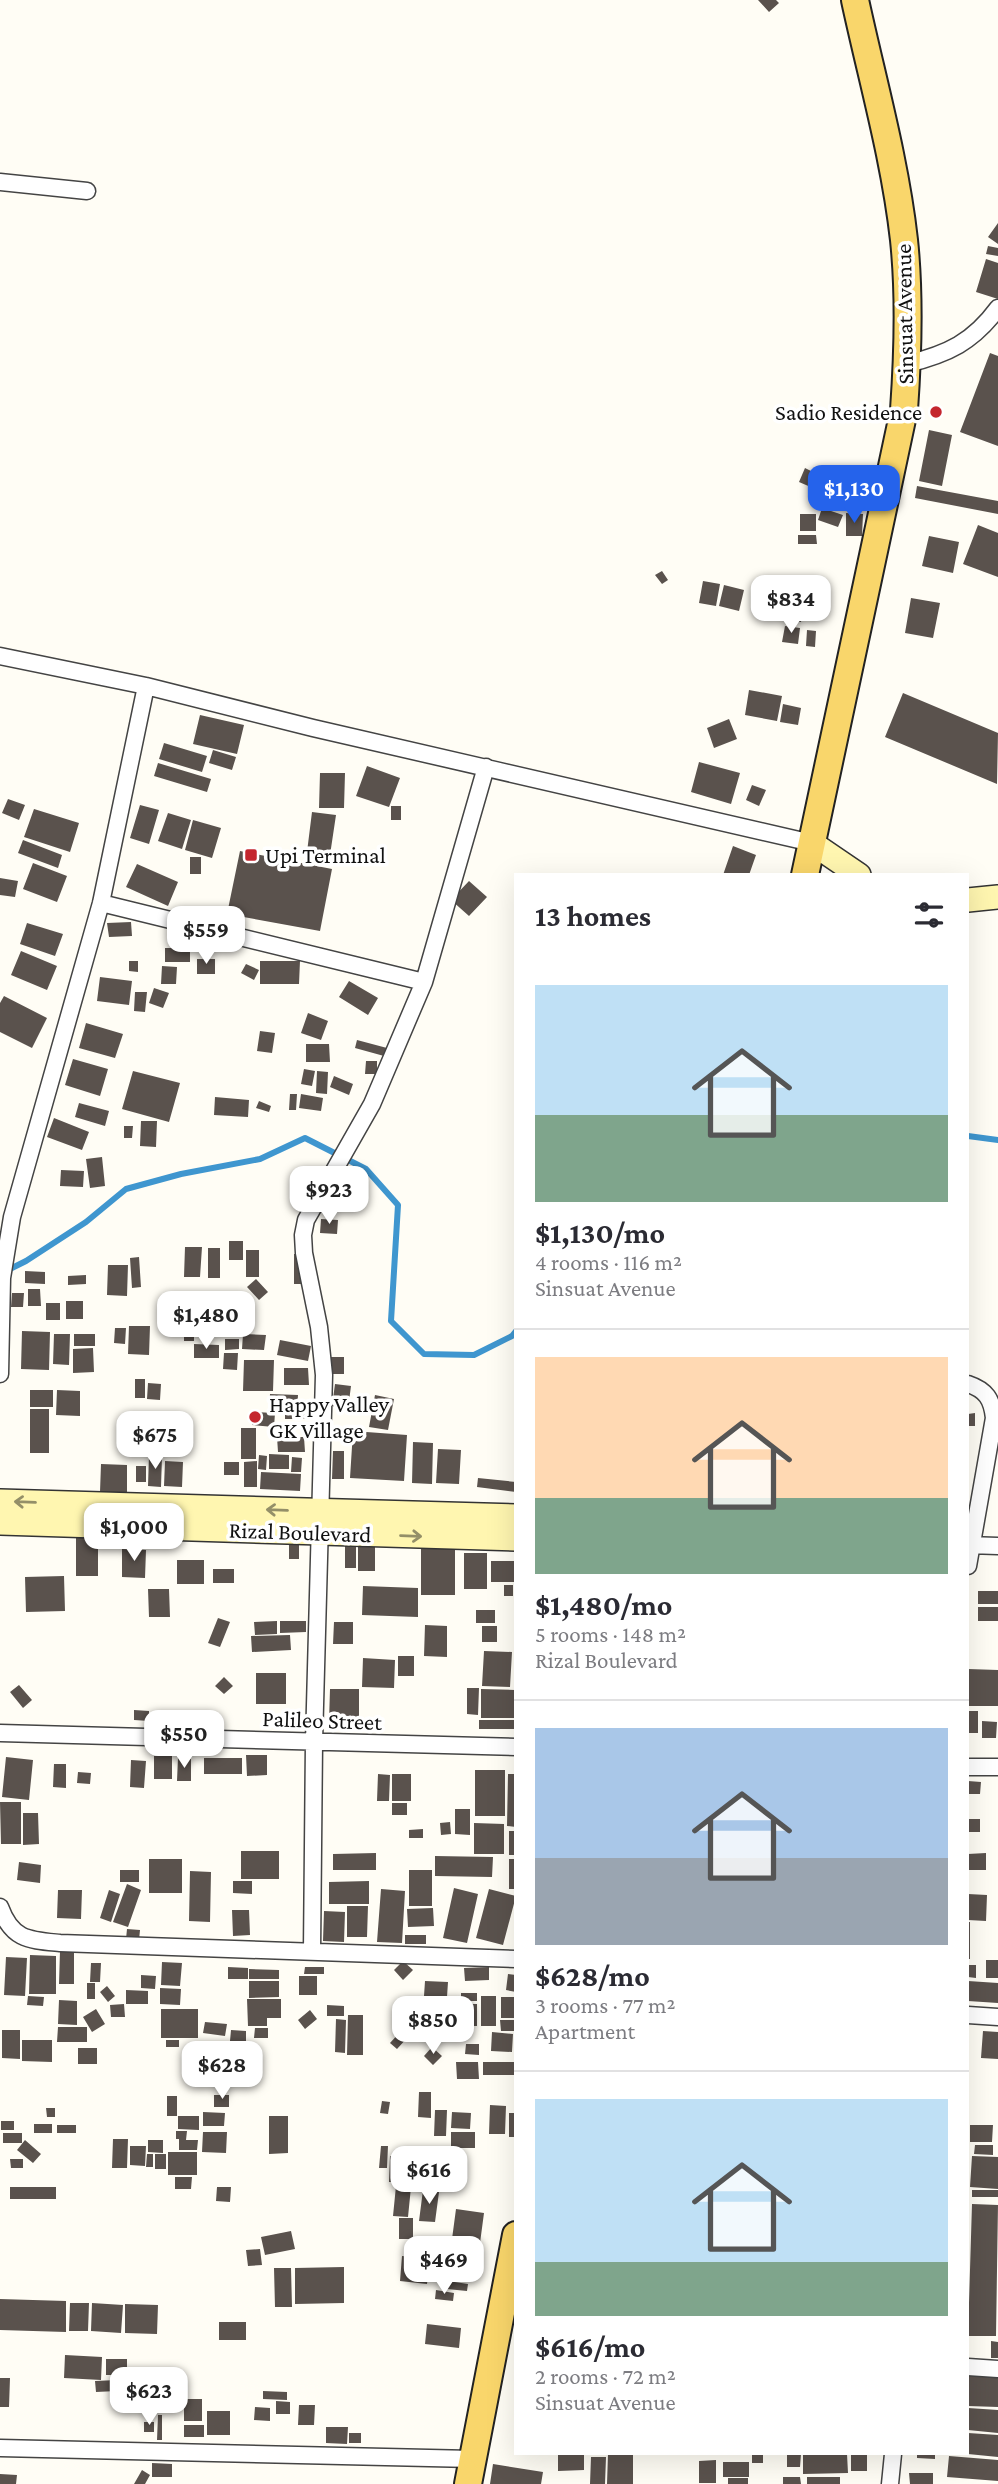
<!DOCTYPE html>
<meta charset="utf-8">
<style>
body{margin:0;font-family:"Crimson Pro",serif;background:#f2f2f3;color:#2b2b33;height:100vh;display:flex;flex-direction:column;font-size:26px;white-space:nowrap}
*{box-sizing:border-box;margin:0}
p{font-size:23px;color:#7c7c81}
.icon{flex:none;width:38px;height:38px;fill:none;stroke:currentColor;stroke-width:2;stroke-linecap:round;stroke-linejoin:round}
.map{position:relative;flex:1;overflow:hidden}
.side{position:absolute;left:514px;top:873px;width:455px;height:1582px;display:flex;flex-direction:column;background:#fff;border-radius:0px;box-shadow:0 7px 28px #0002}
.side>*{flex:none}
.price{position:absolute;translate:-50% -60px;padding:0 16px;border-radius:14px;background:#fff;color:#222;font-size:23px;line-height:46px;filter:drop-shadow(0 2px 4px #0008)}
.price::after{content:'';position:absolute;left:50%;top:42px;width:21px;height:16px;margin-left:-10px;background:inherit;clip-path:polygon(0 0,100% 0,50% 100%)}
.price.on{background:#2563eb;color:#fff}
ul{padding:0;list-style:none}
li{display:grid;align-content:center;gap:14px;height:371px;padding:0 21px}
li+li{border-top:2px solid #e1e1e2}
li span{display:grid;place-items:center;height:217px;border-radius:0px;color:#555}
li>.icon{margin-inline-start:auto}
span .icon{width:126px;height:126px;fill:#fffc;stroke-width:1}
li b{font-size:30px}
h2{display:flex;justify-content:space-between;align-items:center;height:84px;padding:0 21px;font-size:30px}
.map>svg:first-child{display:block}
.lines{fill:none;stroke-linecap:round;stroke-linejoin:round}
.stream{stroke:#3f96cf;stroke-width:6}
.building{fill:#5a524d}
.minor-casing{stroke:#444;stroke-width:19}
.secondary-casing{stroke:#333;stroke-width:26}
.primary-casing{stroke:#222;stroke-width:30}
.minor{stroke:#fff;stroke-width:16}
.secondary{stroke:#fff6b0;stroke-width:23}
.primary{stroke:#f9d66b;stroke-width:26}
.oneway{stroke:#948f68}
.poi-dot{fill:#c4262e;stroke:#fff;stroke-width:2.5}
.labels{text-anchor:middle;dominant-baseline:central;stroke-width:7;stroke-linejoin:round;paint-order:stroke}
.street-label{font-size:23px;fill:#111;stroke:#fff}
.poi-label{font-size:23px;fill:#111;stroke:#fff;text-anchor:start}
</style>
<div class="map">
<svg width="998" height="2484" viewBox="0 0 998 2484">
<rect width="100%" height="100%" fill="#fffdf5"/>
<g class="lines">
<path class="stream" d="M968 1136 998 1140
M6 1271 26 1261 86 1222 126 1189 181 1174 260 1159 305 1138 366 1169 398 1205 391 1321 424 1354 474 1355 512 1336 516 1331"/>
</g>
<path class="building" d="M758 0H776L779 3 769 12Z
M998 223V244L988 237Z
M988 246 998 248V256L986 254Z
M986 259 998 263V299L976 292Z
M990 353 998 356V446L960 432Z
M929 430 952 435 942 486 919 481Z
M805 468 819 475 813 488 799 482Z
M824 481 855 492 849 510 817 499Z
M917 486 998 501V514L915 498Z
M822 508 843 515 838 527 818 520Z
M846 513 863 514 862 536H846Z
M800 514H816V531H800Z
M978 525 998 533V577L963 564Z
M798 535H816L817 544H798Z
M929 536 959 542 953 573 922 566Z
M662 571 668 580 662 584 655 575Z
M703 581 720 584 716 606 699 603Z
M724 585 744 590 739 611 719 606Z
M787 587 806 590 801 622 782 619Z
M816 597 824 598 822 609 815 608Z
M911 598 940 603 933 638 905 633Z
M785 626 800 628 798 644 782 642Z
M807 630 816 631 815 647 806 646Z
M749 690 782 696 777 721 745 715Z
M903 693 998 733 997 784 885 737Z
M783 704 801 708 798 725 780 722Z
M200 715 244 725 237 754 193 744Z
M729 719 737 739 714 748 707 728Z
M164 743 207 756 202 772 159 759Z
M213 750 236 757 232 770 209 763Z
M699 762 740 773 731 804 691 792Z
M158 763 211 779 207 792 154 776Z
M367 766 400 778 389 807 356 796Z
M320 773H345L344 808H319Z
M752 785 766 790 759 806 746 800Z
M8 799 25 805 19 820 2 813Z
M140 805 159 810 149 844 130 838Z
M391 806H401V820H391Z
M34 809 79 823 70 852 24 837Z
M312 812 336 815 330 855 307 852Z
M168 813 191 820 182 849 158 841Z
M193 820 221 828 212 858 185 850Z
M23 840 62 855 58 868 18 853Z
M733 846 756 855 749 875H723Z
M240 851 332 869 320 931 227 914Z
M190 857H201V874H190Z
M33 863 67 876 57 902 23 889Z
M137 864 178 882 168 906 126 887Z
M0 878 18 881 15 897 0 895Z
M469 881 487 897 469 916 451 900Z
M131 922 132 936 109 937 107 923Z
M27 923 63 934 55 956 20 944Z
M165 948H190V962H165Z
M21 951 57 966 47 990 11 975Z
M197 959H215V974H197Z
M129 961H138V972L129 971Z
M260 961H300L299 984H260Z
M246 964 259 970 254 980 241 973Z
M162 966 177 967 176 984H161Z
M100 977 132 981 129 1005 97 1001Z
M349 981 378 998 368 1015 339 997Z
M154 988 169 993 163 1008 149 1003Z
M135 992H147L145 1012 134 1011Z
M4 996 47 1018 32 1048 0 1032V1003Z
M308 1013 328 1021 321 1040 301 1033Z
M86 1023 123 1034 115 1058 79 1048Z
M260 1031 275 1033 272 1053 257 1051Z
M357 1040 387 1048 384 1056 355 1048Z
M306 1044H329L330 1062H306Z
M73 1059 108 1069 100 1096 65 1085Z
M366 1061H377V1074H365Z
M304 1069 315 1071 312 1086 301 1084Z
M133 1071 180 1083 169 1122 122 1109Z
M317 1071 328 1072 327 1094 316 1093Z
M334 1076 353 1084 349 1095 330 1087Z
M290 1094H297L296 1110H289Z
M301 1094 323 1098 321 1111 299 1108Z
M215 1097 249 1100 248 1117 214 1115Z
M259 1101 271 1106 269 1112 256 1108Z
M79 1103 109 1111 105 1126 75 1117Z
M54 1118 89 1132 82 1150 47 1137Z
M141 1121H157L156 1147 140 1146Z
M124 1126H133L132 1138H124Z
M102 1157 105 1186 90 1188 86 1159Z
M61 1170 84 1171 83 1187 60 1186Z
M321 1219 338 1220 337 1234 320 1233Z
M229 1241H243V1260H229Z
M185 1247H202L200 1277H184Z
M208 1248H220V1278H208Z
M246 1250H259V1277H246Z
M294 1254H302L303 1284H294Z
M139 1257 141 1287 132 1288 130 1258Z
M108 1265H128L127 1296 107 1295Z
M25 1271 45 1272V1284L25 1283Z
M86 1275V1284L68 1285V1276Z
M256 1279 268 1292 259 1300 247 1287Z
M28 1289H40L41 1306H28Z
M12 1293H24L23 1307H11Z
M66 1301H83V1319H66Z
M46 1303H60V1320H46Z
M129 1326H150L149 1355 128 1354Z
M115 1328H126L125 1344 114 1343Z
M184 1330H194V1341H184Z
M22 1331 50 1332 49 1370 21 1369Z
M54 1334H70L69 1365 53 1364Z
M74 1334H95V1346H74Z
M243 1334 266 1335 264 1350 242 1349Z
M225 1339H239V1349L225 1350Z
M280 1340 311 1346 308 1361 277 1355Z
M194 1344 219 1345V1358H194Z
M93 1348 94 1372 73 1373V1349Z
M224 1353H238L237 1370 223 1369Z
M327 1357H344V1374H327Z
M244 1360H274L273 1391H243Z
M284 1368H308L309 1385H284Z
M135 1379H145V1398H135Z
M148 1383 161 1384 160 1400 147 1399Z
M335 1384 351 1386 348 1409 332 1406Z
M30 1390H53V1407H30Z
M57 1390 80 1391V1416L56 1415Z
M270 1394 298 1395 297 1411 269 1409Z
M375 1395 394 1399 388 1430 369 1427Z
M30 1409H49V1453H30Z
M252 1412 275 1413 274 1427 252 1425Z
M285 1413H308V1419H285Z
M975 1413V1426H968V1414Z
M241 1428H256V1459H241Z
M353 1431 407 1435 404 1481 350 1478Z
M277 1437H304L305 1452H278Z
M413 1442 433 1443 432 1484 412 1483Z
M438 1449 461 1450 459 1484 436 1483Z
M333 1451H344V1479H332Z
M269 1454 289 1455V1469H269Z
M149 1455 162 1456 161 1487 148 1486Z
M259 1455 267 1456 266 1470 258 1469Z
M292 1457 302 1458 301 1472H291Z
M165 1461 183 1462 182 1487 164 1486Z
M257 1461V1487H244V1462Z
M224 1462H239V1475H224Z
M101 1464 127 1465V1493L100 1492Z
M136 1466H146V1482H136Z
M261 1472 301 1474 300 1491 260 1489Z
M478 1478 516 1482V1492L477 1487Z
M76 1536H98V1576H76Z
M358 1537H375V1571H358Z
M421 1539H455V1595H421Z
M345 1541H356V1568H345Z
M289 1542H299V1559H289Z
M122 1549 146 1550 145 1578 122 1577Z
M464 1553H487V1589H464Z
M177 1560H204V1584H177Z
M491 1561H516V1582H491Z
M213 1569H234V1583H213Z
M64 1576 65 1611 26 1612 25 1577Z
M504 1585H513V1596H504Z
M363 1586 418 1588V1617L362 1615Z
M148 1589H169L170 1617H149Z
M978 1591H998V1604H978Z
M978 1607H998V1621H978Z
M476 1610H495V1623H476Z
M218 1618 230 1622 220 1647 208 1643Z
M277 1621V1634L255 1635 254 1622Z
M280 1621H306V1632L280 1633Z
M334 1622H353V1644H333Z
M425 1625 447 1626V1657L424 1656Z
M482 1626H497V1642H482Z
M290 1635 291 1650 252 1652 251 1636Z
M484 1651 512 1652 510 1687 482 1686Z
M398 1656H414V1676H398Z
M363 1658 395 1660 394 1688 362 1687Z
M968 1669 998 1670V1706H968Z
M256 1673H286V1704H256Z
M224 1677 233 1686 224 1694 215 1686Z
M19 1685 32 1700 23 1708 10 1692Z
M467 1688H479L478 1715 467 1714Z
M330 1689H359V1722H329Z
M481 1689 515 1690V1718H481Z
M134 1710 149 1711V1721L134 1720Z
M968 1711H978V1733H968Z
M479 1720H516V1729H479Z
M982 1721 997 1722 996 1738H982Z
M246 1755H267V1775L247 1776Z
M154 1756H172V1779H154Z
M6 1757 33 1760 29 1800 2 1797Z
M178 1758 191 1759V1781H177Z
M204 1758H242V1774H204Z
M131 1760 146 1761 144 1788 130 1787Z
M54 1764H66V1788L53 1787Z
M475 1770H505V1816H475Z
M78 1772 91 1773 90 1784 77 1783Z
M378 1774 390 1775 389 1801H377Z
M392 1774H411V1801H392Z
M508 1774H516V1827L507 1826Z
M968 1781 981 1782 980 1794H968Z
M0 1802H21V1844H1Z
M392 1803H407V1815H392Z
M455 1809H470V1835L455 1834Z
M23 1813H38L39 1844 23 1845Z
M968 1819H980V1832H968Z
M450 1822 451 1834 441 1835 440 1823Z
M474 1823 504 1824V1854H474Z
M423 1829V1838H409V1830Z
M509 1831H516V1855H509Z
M241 1851H279V1879H241Z
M376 1853V1870H333V1854Z
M986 1853V1870H968V1854Z
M435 1856 493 1857 492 1877 435 1876Z
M149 1859H182V1893H149Z
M509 1859H516V1889H509Z
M19 1862 41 1865 40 1883 17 1880Z
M120 1870H139V1882H120Z
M409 1870H432V1906H409Z
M190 1871 211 1872 210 1922 189 1921Z
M233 1881H252V1894L233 1893Z
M369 1881V1904H329V1882Z
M127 1884 141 1890 128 1927 113 1922Z
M454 1888 478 1894 467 1943 443 1938Z
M381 1889 405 1891 402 1943 377 1942Z
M489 1889 516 1896 503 1945 476 1938Z
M58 1890H82L81 1919 57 1918Z
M109 1890 120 1894 111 1922 100 1918Z
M968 1894 987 1895 986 1921 968 1920Z
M347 1906H368L367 1937H347Z
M433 1908 434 1926 408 1927 407 1909Z
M232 1910H249L250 1935 233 1936Z
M324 1911 345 1912 344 1942 323 1941Z
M968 1922H970V1959H968Z
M127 1929 140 1930 139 1940 126 1939Z
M405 1935H426V1944H405Z
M60 1951H74V1984H59Z
M30 1955 56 1956V1994H29Z
M6 1957 27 1958 25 1996 4 1995Z
M986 1960H998V1978H986Z
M403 1961 413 1970 403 1980 394 1970Z
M162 1962 182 1963 180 1986 161 1985Z
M91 1963H101L100 1982H90Z
M968 1965H976V1978L968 1977Z
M228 1967 248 1968V1979H228Z
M305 1967H324V1974H304Z
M489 1967V1980L465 1981 464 1968Z
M249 1969 279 1970V1979H249Z
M508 1974 516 1975V1992L506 1990Z
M141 1975 156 1976 155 1989 141 1988Z
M299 1976H317V1995H299Z
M249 1981H279V1997L249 1998Z
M425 1981 448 1982 447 1997 424 1996Z
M968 1981 998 1983V2003L968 2001Z
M87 1983H95V1999H87Z
M107 1986 115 1996 108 2002 100 1992Z
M160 1988 181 1989 180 2005 160 2004Z
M126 1990 148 1991V2004H126Z
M461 1993H477V2001H461Z
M28 1996 44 1997 43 2006 27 2005Z
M481 1996H496V2026H481Z
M501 1997H516V2018H501Z
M247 1999H281V2018H267V2026H248Z
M59 2000 77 2001V2025L58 2024Z
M124 2004 125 2017H111L110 2005Z
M460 2004H477V2026H460Z
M327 2005 344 2006V2016H327Z
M96 2009 105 2024 92 2032 83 2017Z
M161 2009H198V2038H161Z
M310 2010 317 2019 305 2029 298 2020Z
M348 2015H363V2055H347Z
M336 2019 346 2020 345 2053 335 2052Z
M500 2020H516V2031H501Z
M205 2022 227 2024 225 2036 203 2033Z
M410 2026H422V2042H410Z
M58 2027H87V2042H57Z
M255 2028H268V2038H254Z
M2 2030H20V2059L2 2058Z
M231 2030 246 2031V2042L230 2041Z
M401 2031 408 2037 397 2049 390 2043Z
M983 2031 998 2032V2059L981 2058Z
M492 2032 513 2034 512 2052 491 2051Z
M22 2040H52V2062L22 2061Z
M166 2040H179V2047H166Z
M466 2044H479V2055L465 2054Z
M432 2047 442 2056 433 2065 424 2056Z
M78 2048H97V2064H78Z
M456 2062H478L479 2079H457Z
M483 2062H516V2075H483Z
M419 2092H431V2118L418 2117Z
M214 2095H229V2107H214Z
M167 2096H177V2116H167Z
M382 2101 390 2102 388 2114 380 2113Z
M490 2105 506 2106 505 2134H489Z
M46 2108H55V2117H47Z
M435 2110H447L446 2136H434Z
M203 2112 225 2113 224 2126H203Z
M452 2112 471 2113 470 2129 451 2128Z
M509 2113H516V2137H509Z
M178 2116H199V2130L178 2129Z
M269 2116H288V2153L269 2154Z
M1 2121H14V2130H1Z
M34 2124H52V2133H34Z
M57 2125H76V2133H57Z
M970 2125H993L992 2142H970Z
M176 2131H187L186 2140H198L197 2150H179V2139H176Z
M203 2132H227L226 2153 202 2152Z
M451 2132H475V2148H451Z
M3 2133H22V2143H3Z
M113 2139H128L127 2168H112Z
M25 2140 41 2154 33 2163 17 2150Z
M148 2140H163V2153L148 2152Z
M975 2145H993V2155L974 2154Z
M130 2146H146L145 2166 130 2165Z
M381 2146H388L387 2168H379Z
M168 2152H197V2175H168Z
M147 2154H153V2167H146Z
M155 2154H166V2169H155Z
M390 2156 405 2157 404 2182H389Z
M972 2156 998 2157V2189L970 2187Z
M10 2159H23V2168H11Z
M407 2174 439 2178 438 2189 406 2185Z
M175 2177H192L191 2189H175Z
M396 2186 411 2187 408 2217 393 2216Z
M10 2187H56V2199H10Z
M217 2187H231L230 2202 216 2201Z
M423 2190 439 2192 435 2222 419 2221Z
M972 2190H998V2197H972Z
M972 2204 998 2205 996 2336H968Z
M456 2209 484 2213 480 2243 452 2239Z
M399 2218H413V2239H399Z
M291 2231 295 2249 265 2255 261 2237Z
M260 2249 262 2265 248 2266 246 2250Z
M464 2255 474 2256 471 2281 461 2279Z
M402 2256 430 2258 427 2284 400 2281Z
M344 2267V2303L295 2304V2268Z
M274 2268H291L292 2307H275Z
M448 2281 468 2284 467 2291 447 2289Z
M436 2290 454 2293 453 2301 435 2299Z
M0 2299 66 2301V2332L0 2330Z
M70 2303H89L88 2331H69Z
M92 2303 123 2305 121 2333 91 2331Z
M125 2304 158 2305 157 2334 125 2333Z
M219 2322H246V2340H219Z
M427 2324 461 2328 459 2348 425 2344Z
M991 2341 998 2342V2358H991Z
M65 2355 102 2357 101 2380 64 2378Z
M106 2359H127V2375H106Z
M154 2370H168V2378H154Z
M968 2372H998V2407L968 2406Z
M0 2378H10L9 2407H0Z
M117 2380V2391L96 2392 95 2381Z
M134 2380H144V2389H134Z
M150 2381H169V2394L150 2395Z
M263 2391 287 2392V2400L263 2399Z
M139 2393H148V2406L140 2407Z
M168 2399H177V2410H168Z
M184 2399H202V2421H184Z
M276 2401 290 2402V2414H276Z
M299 2405H315L314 2425H298Z
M255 2407 270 2408V2421L254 2420Z
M968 2408 998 2410V2433L968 2430Z
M207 2411H230V2435H207Z
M158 2415H162V2440H157Z
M144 2422H154V2432H144Z
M184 2425H204V2437H184Z
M326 2427H348L347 2444 326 2443Z
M349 2433H361V2443H349Z
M968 2433 998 2435V2457L968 2454Z
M558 2454H584V2470L558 2471Z
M608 2454H633V2484H607Z
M752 2454H763V2463H752Z
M787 2454H801L800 2467H787Z
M803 2454H847L848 2473 803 2474Z
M851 2454H867V2471H851Z
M917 2454H935V2459L917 2458Z
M949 2456 998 2460V2481L947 2477Z
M591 2457H606L605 2484H590Z
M716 2460V2483H699V2461Z
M723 2462H749V2477H723Z
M152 2463 172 2464V2477H152Z
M493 2464 543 2472 541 2484H490Z
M142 2470 150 2475 145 2484H134Z
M909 2473H933V2484H910Z
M0 2474 17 2475 16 2484H0Z
M783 2477H800L801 2484H783Z
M807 2477H840V2484H807Z
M728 2478H748V2484H728Z"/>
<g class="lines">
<g class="minor-casing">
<path id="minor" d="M0 182 87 191
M907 364C948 354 973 342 998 308
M0 656 146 686 313 728 812 843
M101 903 424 982
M0 1374 2 1278 12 1217 101 903 146 686
M968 1384C986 1390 992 1399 994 1418L968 1566
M968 1545 998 1546
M0 1733 516 1747
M968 1767H998
M0 1907C12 1940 29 1940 60 1943L516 1959
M312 1951 314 1742 324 1375 319 1327 304 1253 303 1235 306 1220 372 1104 424 982 486 767
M968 2015 998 2017
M968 2367 998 2369
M0 2448 473 2459
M890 2484 893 2454"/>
</g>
<g class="secondary-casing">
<path id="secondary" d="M812 843 859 875
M968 900 998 897
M0 1501 516 1516
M0 1523 516 1539"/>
</g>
<g class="primary-casing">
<path id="primary" d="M805 875 904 410C908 354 910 297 904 240 895 159 872 79 855 0
M468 2484 516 2235"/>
</g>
<use href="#minor" class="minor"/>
<use href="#secondary" class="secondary"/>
<use href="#primary" class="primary"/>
</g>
<defs><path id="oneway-shaft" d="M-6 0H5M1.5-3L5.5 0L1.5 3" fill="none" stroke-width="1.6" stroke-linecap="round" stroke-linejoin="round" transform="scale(1.75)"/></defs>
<g class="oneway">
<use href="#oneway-shaft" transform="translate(25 1502) rotate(-178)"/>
<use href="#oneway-shaft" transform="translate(277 1510) rotate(-178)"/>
<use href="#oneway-shaft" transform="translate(411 1536) rotate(2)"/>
</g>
<g class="poi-dot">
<circle cx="936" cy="412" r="7"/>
<rect x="244" y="848" width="14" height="14" rx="3.5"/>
<circle cx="255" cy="1417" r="7"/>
</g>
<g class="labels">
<g class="street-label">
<text transform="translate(904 314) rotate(-91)">Sinsuat Avenue</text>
<text transform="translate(300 1532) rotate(2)">Rizal Boulevard</text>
<text transform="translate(322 1720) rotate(2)">Palileo Street</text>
</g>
<g class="poi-label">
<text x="922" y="412" text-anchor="end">Sadio Residence</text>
<text x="265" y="855">Upi Terminal</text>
<text x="269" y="1404">Happy Valley<tspan x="269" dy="26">GK Village</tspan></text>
</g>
</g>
</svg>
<b class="price on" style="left:854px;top:525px">$1,130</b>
<b class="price" style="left:791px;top:635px">$834</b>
<b class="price" style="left:206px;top:966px">$559</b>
<b class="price" style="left:329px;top:1226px">$923</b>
<b class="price" style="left:206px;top:1351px">$1,480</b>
<b class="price" style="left:155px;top:1471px">$675</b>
<b class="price" style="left:134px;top:1563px">$1,000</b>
<b class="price" style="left:184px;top:1770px">$550</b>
<b class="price" style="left:433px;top:2056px">$850</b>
<b class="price" style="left:222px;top:2101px">$628</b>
<b class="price" style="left:429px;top:2206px">$616</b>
<b class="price" style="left:444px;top:2296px">$469</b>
<b class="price" style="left:149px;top:2427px">$623</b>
<section class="side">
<h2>13 homes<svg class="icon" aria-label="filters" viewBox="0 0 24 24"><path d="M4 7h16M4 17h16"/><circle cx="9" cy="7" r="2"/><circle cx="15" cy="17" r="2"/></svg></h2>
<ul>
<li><span style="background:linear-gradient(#bfe0f5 60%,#7fa58c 0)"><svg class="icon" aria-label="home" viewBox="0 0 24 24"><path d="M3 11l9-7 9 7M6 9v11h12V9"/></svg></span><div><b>$1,130/mo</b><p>4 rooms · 116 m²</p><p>Sinsuat Avenue</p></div></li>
<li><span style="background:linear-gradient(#ffd9b3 65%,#7fa58c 0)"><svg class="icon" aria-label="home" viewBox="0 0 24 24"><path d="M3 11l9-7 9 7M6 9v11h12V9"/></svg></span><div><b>$1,480/mo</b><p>5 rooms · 148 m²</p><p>Rizal Boulevard</p></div></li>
<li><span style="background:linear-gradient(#a9c7e8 60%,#9aa5b1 0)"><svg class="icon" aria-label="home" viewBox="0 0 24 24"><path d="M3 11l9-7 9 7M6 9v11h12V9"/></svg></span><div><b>$628/mo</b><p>3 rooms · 77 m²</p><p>Apartment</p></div></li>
<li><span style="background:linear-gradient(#bfe0f5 75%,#7fa58c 0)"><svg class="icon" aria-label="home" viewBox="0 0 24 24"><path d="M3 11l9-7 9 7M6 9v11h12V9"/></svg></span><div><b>$616/mo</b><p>2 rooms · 72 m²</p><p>Sinsuat Avenue</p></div></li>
</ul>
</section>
</div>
